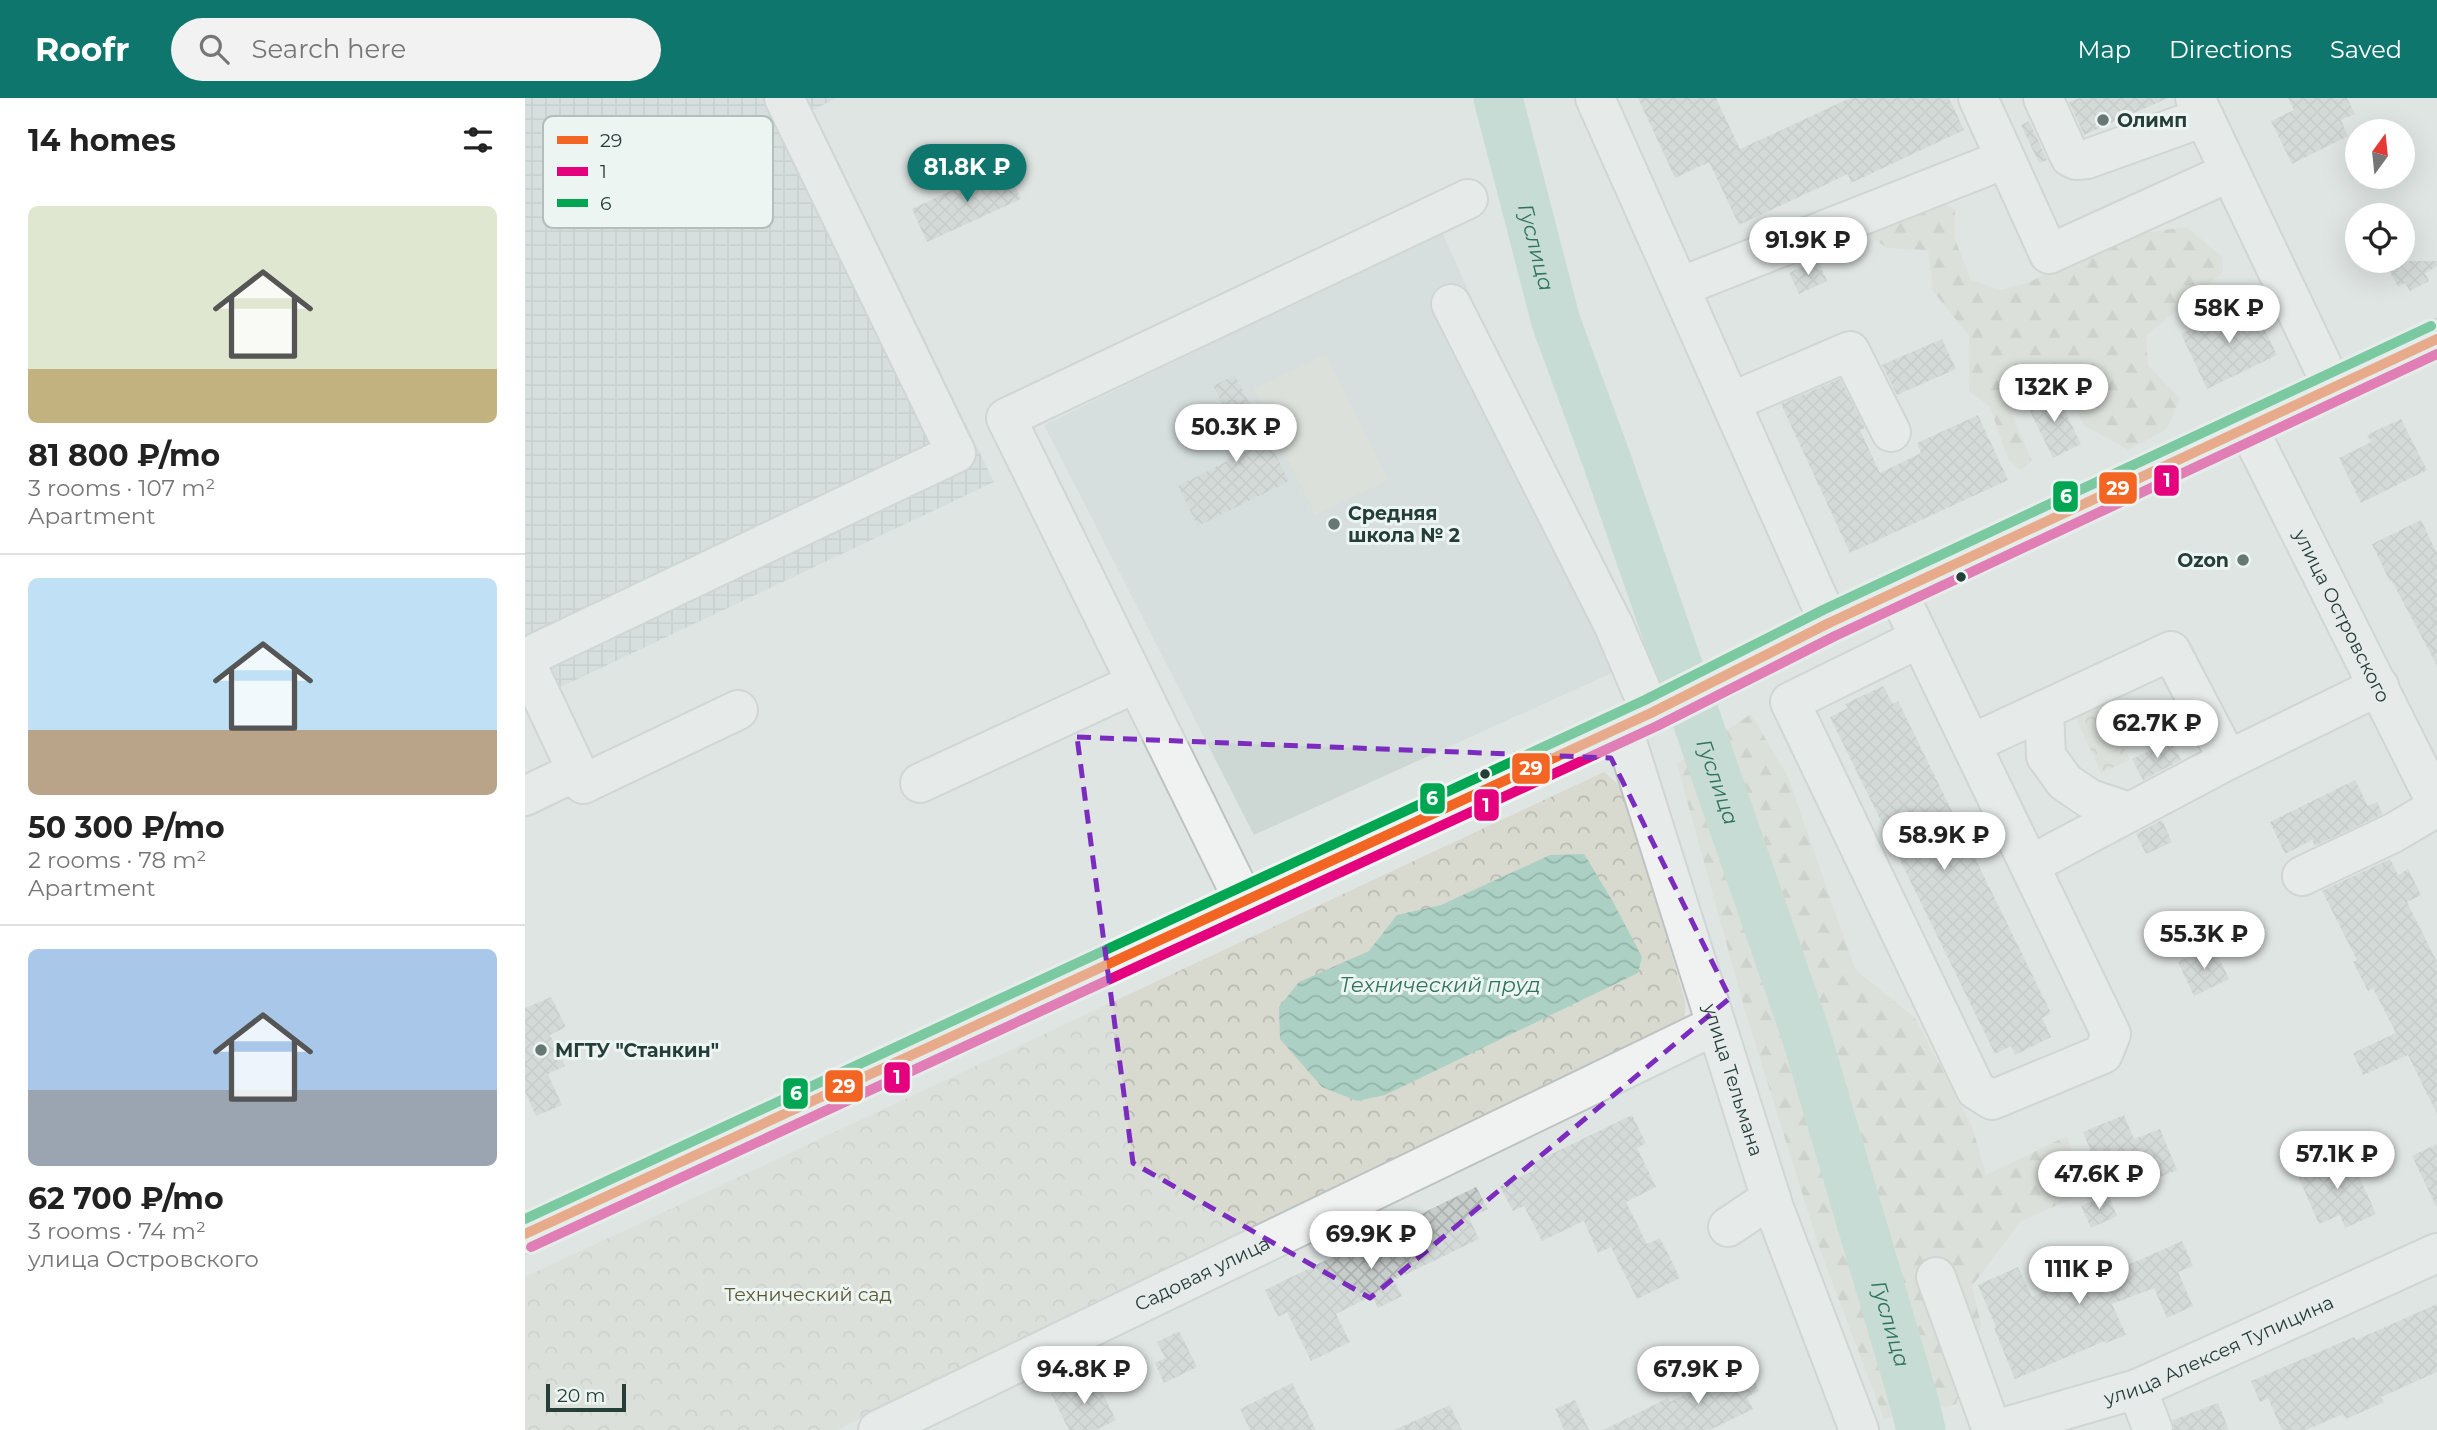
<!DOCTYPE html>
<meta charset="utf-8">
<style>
body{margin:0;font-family:Montserrat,sans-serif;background:#f2f2f2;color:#222;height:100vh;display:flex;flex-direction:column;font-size:26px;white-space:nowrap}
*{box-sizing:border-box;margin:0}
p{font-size:23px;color:#767676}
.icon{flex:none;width:38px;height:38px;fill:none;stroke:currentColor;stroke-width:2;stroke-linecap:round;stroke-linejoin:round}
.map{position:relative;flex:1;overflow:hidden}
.drawer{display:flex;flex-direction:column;background:#fff;width:525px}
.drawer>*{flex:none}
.needle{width:46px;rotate:15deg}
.controls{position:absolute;left:1820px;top:21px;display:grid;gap:14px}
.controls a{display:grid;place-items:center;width:70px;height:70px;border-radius:50%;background:#fff;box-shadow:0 7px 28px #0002;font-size:35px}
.scale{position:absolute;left:21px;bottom:18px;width:80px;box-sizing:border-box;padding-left:7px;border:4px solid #263e38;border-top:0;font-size:19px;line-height:24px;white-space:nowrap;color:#263e38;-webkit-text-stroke:5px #ecf5f2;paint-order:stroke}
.price{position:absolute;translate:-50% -60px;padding:0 16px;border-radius:24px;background:#fff;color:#222;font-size:23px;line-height:46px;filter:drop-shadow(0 2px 4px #0008)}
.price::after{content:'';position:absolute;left:50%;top:42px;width:21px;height:16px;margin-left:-10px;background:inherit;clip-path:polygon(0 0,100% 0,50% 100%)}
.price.on{background:#0f766e;color:#fff}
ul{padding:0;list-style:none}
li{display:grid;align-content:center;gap:14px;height:371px;padding:0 28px}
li+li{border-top:2px solid #e0e0e0}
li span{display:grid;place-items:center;height:217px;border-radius:10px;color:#555}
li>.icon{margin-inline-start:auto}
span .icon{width:126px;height:126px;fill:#fffc;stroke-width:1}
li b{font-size:30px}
h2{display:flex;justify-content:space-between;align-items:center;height:84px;padding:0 28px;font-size:30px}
header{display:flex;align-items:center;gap:42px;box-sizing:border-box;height:98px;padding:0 35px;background:#0f766e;color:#fff}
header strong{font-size:33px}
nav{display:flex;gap:38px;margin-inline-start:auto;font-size:24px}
.search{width:490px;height:63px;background:#f2f2f2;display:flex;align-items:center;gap:18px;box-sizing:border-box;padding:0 24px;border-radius:38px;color:#767676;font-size:26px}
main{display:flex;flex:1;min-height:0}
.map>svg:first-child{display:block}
.built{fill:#cdd8d4}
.industrial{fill:url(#industrial-grid)}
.grass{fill:#d8d9cf}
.forest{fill:url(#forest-firs)}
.park{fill:url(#park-crowns)}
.water{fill:url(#water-waves)}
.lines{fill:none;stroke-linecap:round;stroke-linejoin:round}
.river{stroke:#acd1c4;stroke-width:49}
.building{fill:url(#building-cross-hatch)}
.minor-casing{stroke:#bdc3c1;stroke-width:42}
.major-casing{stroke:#bbc3c0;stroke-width:42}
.minor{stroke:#eff2f1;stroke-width:38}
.major{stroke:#f3f6f5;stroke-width:38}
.bus-1-casing{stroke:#ecf5f2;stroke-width:16}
.bus-2-casing{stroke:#ecf5f2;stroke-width:16}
.bus-3-casing{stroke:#ecf5f2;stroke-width:16}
.bus-1{stroke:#f26522;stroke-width:10}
.bus-2{stroke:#e5007d;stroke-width:10}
.bus-3{stroke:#00a651;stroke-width:10}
.marked{fill:none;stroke:#7b2cbf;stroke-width:5;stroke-dasharray:14 9;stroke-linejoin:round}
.poi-dot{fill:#677874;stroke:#ecf5f2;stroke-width:2.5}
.bus-dot{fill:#263e38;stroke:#ecf5f2;stroke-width:2.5}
.labels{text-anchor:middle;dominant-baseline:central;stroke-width:6;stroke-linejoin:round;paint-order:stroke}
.poi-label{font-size:19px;font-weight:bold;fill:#263e38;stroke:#ecf5f2;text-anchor:start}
.street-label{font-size:19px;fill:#263e38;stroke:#ecf5f2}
.park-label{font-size:19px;fill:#5a5733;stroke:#ecf5f2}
.water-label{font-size:21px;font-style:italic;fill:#2f735d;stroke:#ecf5f2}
.key{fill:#ecf5f2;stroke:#b1beba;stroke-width:2}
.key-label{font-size:19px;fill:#263e38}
.line-badge{stroke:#ecf5f2;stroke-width:2.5}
.badge-label{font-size:19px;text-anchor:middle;font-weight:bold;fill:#fff}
</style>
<header>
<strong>Roofr</strong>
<div class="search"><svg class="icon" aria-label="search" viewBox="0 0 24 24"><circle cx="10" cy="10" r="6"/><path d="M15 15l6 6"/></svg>Search here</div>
<nav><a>Map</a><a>Directions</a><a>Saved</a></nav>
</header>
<main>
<section class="drawer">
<h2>14 homes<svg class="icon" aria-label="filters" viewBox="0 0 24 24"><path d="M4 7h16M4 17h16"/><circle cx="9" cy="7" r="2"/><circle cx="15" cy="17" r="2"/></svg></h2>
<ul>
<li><span style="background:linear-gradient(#dfe7d0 75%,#c2b280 0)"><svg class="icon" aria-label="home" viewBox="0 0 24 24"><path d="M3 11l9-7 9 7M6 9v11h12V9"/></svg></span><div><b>81 800 ₽/mo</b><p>3 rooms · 107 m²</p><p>Apartment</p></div></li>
<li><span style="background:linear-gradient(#bfe0f5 70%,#b9a48a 0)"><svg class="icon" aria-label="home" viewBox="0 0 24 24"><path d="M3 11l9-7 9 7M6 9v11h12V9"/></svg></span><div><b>50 300 ₽/mo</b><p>2 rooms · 78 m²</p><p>Apartment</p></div></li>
<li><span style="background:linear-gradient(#a9c7e8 65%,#9aa5b1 0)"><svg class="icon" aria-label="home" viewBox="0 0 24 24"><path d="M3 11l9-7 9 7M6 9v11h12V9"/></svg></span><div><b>62 700 ₽/mo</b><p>3 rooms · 74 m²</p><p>улица Островского</p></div></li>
</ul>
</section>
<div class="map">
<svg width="1912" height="1332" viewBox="0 0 1912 1332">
<defs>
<pattern id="industrial-grid" width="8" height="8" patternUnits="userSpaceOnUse" patternTransform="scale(1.75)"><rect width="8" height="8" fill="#cdd8d4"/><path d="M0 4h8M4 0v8" fill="none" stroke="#b0bab7"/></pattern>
<pattern id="forest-firs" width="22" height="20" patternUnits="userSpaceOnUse" patternTransform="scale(1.75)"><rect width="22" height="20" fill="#d8d9cf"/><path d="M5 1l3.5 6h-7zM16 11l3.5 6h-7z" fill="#b9bbb2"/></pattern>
<pattern id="park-crowns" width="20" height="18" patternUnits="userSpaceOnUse" patternTransform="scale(1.75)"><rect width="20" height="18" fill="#d8d9cf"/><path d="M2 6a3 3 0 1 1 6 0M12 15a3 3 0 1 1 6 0" fill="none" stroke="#b9bbb2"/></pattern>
<pattern id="water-waves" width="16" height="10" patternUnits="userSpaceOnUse" patternTransform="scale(1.75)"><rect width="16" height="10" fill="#acd1c4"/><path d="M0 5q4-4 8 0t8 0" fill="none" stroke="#94b4a9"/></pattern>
<pattern id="building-cross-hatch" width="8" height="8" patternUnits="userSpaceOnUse" patternTransform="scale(1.75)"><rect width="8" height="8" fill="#c7cdcb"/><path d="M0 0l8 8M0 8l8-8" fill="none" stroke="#abb1af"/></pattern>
</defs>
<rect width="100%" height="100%" fill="#dfe5e3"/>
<path class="built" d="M917 134 1093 526 1089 574 729 737 519 327Z"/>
<path class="industrial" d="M0 0H311L288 12 469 384 0 606Z"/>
<path class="grass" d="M801 256 863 382 790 417 729 291Z"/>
<path class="forest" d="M1410 102 1430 111 1429 139 1446 182 1476 192 1505 184 1587 139 1662 129 1697 159 1698 174 1621 238 1623 267 1655 301 1641 332 1603 352 1559 327 1541 291 1514 285 1489 297 1484 310 1507 363 1496 372 1484 363 1465 309 1444 293V238L1408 193 1403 152 1362 150 1339 134Z
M1226 616 1263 679 1330 871 1390 920 1447 1028 1461 1077 1542 1038 1557 1096 1496 1123 1447 1188 1456 1227 1431 1306 1359 1321 1295 1152 1220 913 1152 666Z"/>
<path class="park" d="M1579 605 1605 662 1576 675 1550 618Z
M1079 674 1099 692 1160 903V925L312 1332H0V1179Z"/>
<path class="water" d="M1059 756 1087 802 1117 859 1113 875 860 997 832 1003 797 989 755 941 754 909 774 884 844 853 872 817 916 807 1025 757Z"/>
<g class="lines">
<path class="river" id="s1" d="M973 0 1031 224 1081 360 1281 937 1390 1307 1396 1332"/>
</g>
<path class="building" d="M1113 0H1191L1215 51 1325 0H1424L1439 32 1326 85 1323 76 1214 127 1184 64 1150 80Z
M1554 0H1643L1559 37 1544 4Z
M1763 0H1822L1830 16 1816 22 1823 38 1767 66 1746 23 1769 12Z
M1504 23 1522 62 1514 65 1496 27Z
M480 67 496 101 402 144 387 111Z
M1293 162 1302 183 1274 196 1264 175Z
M1859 163H1912V168L1900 175 1904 183 1885 193 1880 185 1873 189Z
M1726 203 1752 257 1682 291 1656 236Z
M1417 241 1431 271 1372 297 1357 267Z
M710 277 764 383 673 428 653 388 722 353 688 288Z
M1315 281 1340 330 1335 332 1355 375 1396 355 1392 345 1453 317 1483 382 1325 455 1256 306Z
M1530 293 1556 346 1528 360 1502 307Z
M1876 321 1902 372 1836 405 1814 360 1846 344 1842 337Z
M1896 422 1912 455V568L1867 483 1865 484 1847 446Z
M1358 588 1368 606 1373 603 1526 915 1517 920 1526 939 1490 957 1486 948 1470 956 1305 619 1323 610 1320 606Z
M1646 642 1656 662 1618 682 1607 661Z
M1830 682 1843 708 1852 704 1858 716 1790 748 1787 742 1760 756 1745 724Z
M1637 722 1647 744 1621 756 1611 736Z
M1865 761 1873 777 1883 771 1896 797 1882 804 1912 864V1016L1883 957 1838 977 1828 955 1871 935 1848 890 1843 893 1828 864 1832 862 1797 793Z
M1688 847 1704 881 1669 898 1653 864Z
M26 899 41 929 25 937 40 968 23 976 37 1007 11 1018 0 994V910Z
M1107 1017 1121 1045 1112 1050 1131 1089 1101 1104 1122 1146 1135 1140 1155 1180 1112 1201 1086 1149 1073 1155 1059 1123 1017 1143 999 1108 988 1113 975 1089 1009 1072 1006 1066Z
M1599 1017 1609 1041 1635 1031 1652 1072 1623 1084 1618 1070 1579 1086 1558 1034Z
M1912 1046V1110L1887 1058Z
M1823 1053 1851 1116 1820 1130 1815 1117 1794 1126 1772 1076Z
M951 1089 963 1111 944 1120 954 1141 869 1182 877 1198 853 1210 847 1198 811 1216 825 1244 786 1263 762 1214 753 1219 740 1192Z
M1583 1096 1592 1118 1566 1130 1556 1108Z
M1657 1143 1668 1168 1653 1174 1668 1208 1642 1220 1629 1190 1587 1206 1601 1237 1581 1245 1580 1243 1490 1281 1469 1230 1471 1229 1453 1187 1493 1169 1507 1199 1554 1179 1548 1163 1583 1149 1592 1172Z
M1912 1206V1274L1856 1299 1859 1304 1821 1321 1818 1316 1781 1332H1757L1743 1300 1735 1304 1726 1283 1829 1239 1831 1242Z
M654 1233 672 1269 639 1285 630 1265 640 1260 632 1244Z
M1221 1266 1234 1293 1222 1299 1228 1311 1185 1332H1078L1143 1300 1145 1304Z
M568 1276 591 1322 571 1332H544L526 1296Z
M767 1285 791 1332H725L715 1311Z
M1050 1302 1064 1332H1039L1030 1311Z
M1693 1305 1704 1332H1649L1648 1322Z
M925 1307 937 1332H869Z"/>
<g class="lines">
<g class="minor-casing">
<g id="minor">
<path d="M1070 0 1304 525"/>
<path d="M1453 0 1524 156 1705 74"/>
<path d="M1518 0 1545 59 1551 62 1562 61 1679 19"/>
<path d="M1670 0 1808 290"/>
<path d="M1155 189 1480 61"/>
<path d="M926 206 1089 528 1126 615"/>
<path d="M1206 304 1325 253 1366 334"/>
<path id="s2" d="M1723 330 1912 706"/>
<path d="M1372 493C1444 641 1515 789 1586 936L1578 956 1467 1002 1451 992 1265 604 1395 540"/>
<path d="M0 560 431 355 259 0"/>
<path d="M0 563 58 686 213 612"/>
<path d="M1519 612 1521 658 1540 684 1565 701 1604 714"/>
<path id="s3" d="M1097 628 1249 1110 1334 1332"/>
<path d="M1446 646 1646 553 1703 662 1854 588"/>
<path d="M395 685 611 585"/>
<path d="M0 698 52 673"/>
<path d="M1505 767 1703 662"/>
<path d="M1777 778 1868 735 1912 709"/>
<path d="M719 803 481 320 943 101"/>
<path d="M1203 1129 1246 1100"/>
<path d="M1411 1179 1467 1332"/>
<path d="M1612 1291 1628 1332"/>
<path id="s4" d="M353 1332 1191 927"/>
<path id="s5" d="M1470 1332 1612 1291 1912 1155"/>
</g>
</g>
<g class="major-casing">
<path id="major" d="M0 1136 1126 615 1197 581 1304 525 1912 241"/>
</g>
<use href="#minor" class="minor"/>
<use href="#major" class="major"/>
<g class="bus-1-casing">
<path id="bus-1" d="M0 1136 1126 615 1304 525 1912 241"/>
</g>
<g class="bus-2-casing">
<path id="bus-2" d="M6 1149 1132 628 1310 538 1912 256"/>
</g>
<g class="bus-3-casing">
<path id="bus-3" d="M0 1121 1120 602 1298 512 1906 228"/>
</g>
<use href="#bus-1" class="bus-1"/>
<use href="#bus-2" class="bus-2"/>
<use href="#bus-3" class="bus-3"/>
</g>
<path d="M0 0H1912V1332H0ZM552 639 1086 660 1205 900 845 1200 608 1065Z" fill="#dfe5e3" fill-opacity=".55" fill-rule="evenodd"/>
<path class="marked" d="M552 639 1086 660 1205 900 845 1200 608 1065Z"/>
<g class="poi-dot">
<circle cx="1578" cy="22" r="7"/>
<circle cx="809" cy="426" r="7"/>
<circle cx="1718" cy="462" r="7"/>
<circle cx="16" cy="952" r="7"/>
</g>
<g class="bus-dot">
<circle cx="1436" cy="479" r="6"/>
<circle cx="960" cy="676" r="6"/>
</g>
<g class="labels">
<g class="poi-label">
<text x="1592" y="22">Олимп</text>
<text x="823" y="415">Средняя<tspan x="823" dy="22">школа № 2</tspan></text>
<text x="1704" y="462" text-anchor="end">Ozon</text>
<text x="30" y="952">МГТУ "Станкин"</text>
</g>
<g class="street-label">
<text stroke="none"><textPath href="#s2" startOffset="210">улица Островского</textPath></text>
<text stroke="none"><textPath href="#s3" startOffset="371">улица Тельмана</textPath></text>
<text stroke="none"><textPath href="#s4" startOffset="360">Садовая улица</textPath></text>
<text stroke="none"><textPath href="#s5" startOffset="238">улица Алексея Тупицина</textPath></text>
</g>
<g class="park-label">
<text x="283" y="1196">Технический сад</text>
</g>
<g class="water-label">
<text stroke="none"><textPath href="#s1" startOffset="154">Гуслица</textPath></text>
<text stroke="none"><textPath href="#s1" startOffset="719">Гуслица</textPath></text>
<text x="915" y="886">Технический пруд</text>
<text stroke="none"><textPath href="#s1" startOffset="1288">Гуслица</textPath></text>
</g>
</g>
<rect x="18" y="18" width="230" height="112" rx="10" class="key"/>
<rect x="32" y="38" width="31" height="8" fill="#f26522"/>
<rect x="32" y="69" width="31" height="9" fill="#e5007d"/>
<rect x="32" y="101" width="31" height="8" fill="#00a651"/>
<g class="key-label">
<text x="75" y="49">29</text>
<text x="75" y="80">1</text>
<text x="75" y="112">6</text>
</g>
<g class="line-badge">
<rect x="1628" y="366" width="27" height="33" rx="7" fill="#e5007d"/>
<rect x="1573" y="373" width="40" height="34" rx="7" fill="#f26522"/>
<rect x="1527" y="382" width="27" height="33" rx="7" fill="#00a651"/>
<rect x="986" y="654" width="40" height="33" rx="7" fill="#f26522"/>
<rect x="894" y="684" width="27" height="33" rx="7" fill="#00a651"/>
<rect x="948" y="690" width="27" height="34" rx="7" fill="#e5007d"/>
<rect x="358" y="963" width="28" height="33" rx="7" fill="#e5007d"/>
<rect x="299" y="971" width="40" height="34" rx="7" fill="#f26522"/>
<rect x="257" y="979" width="27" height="33" rx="7" fill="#00a651"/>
</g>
<g class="badge-label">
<text x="1642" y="389">1</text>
<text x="1593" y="397">29</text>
<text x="1541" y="405">6</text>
<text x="1006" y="677">29</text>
<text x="907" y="707">6</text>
<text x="961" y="714">1</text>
<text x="372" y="986">1</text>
<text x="319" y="995">29</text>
<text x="271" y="1002">6</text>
</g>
</svg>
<div class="controls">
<a><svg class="needle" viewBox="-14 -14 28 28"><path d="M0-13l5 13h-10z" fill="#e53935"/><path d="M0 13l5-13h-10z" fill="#767676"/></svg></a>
<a><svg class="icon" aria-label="locate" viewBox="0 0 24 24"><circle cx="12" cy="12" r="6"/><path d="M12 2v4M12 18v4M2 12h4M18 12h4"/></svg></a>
</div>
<div class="scale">20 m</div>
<b class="price on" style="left:442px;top:106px">81.8K ₽</b>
<b class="price" style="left:1283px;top:179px">91.9K ₽</b>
<b class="price" style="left:1704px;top:247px">58K ₽</b>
<b class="price" style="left:1529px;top:326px">132K ₽</b>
<b class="price" style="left:711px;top:366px">50.3K ₽</b>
<b class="price" style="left:1632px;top:662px">62.7K ₽</b>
<b class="price" style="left:1419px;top:774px">58.9K ₽</b>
<b class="price" style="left:1679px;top:873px">55.3K ₽</b>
<b class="price" style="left:1812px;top:1093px">57.1K ₽</b>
<b class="price" style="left:1574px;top:1113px">47.6K ₽</b>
<b class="price" style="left:846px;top:1173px">69.9K ₽</b>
<b class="price" style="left:1554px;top:1208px">111K ₽</b>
<b class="price" style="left:559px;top:1308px">94.8K ₽</b>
<b class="price" style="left:1173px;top:1308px">67.9K ₽</b>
</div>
</main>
